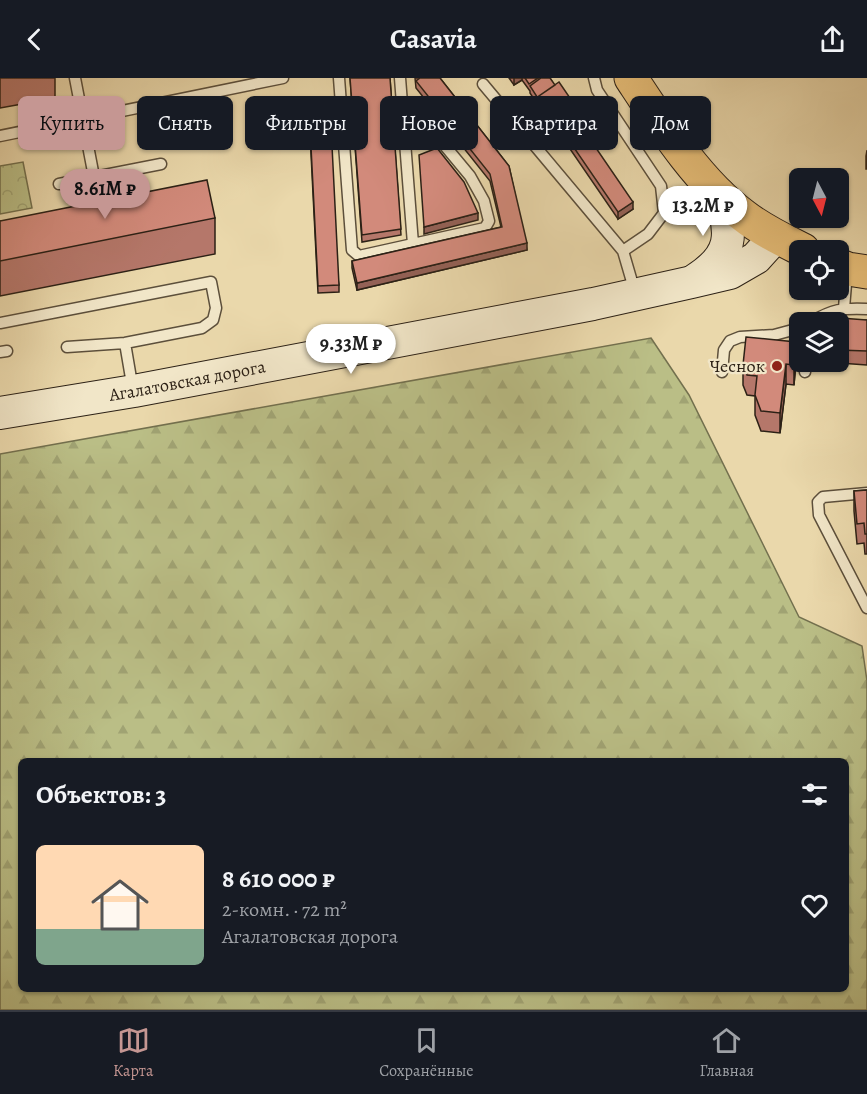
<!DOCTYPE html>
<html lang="ru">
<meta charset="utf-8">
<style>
body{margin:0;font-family:Alegreya,serif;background:#242831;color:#f1f3f6;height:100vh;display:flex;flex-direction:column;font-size:22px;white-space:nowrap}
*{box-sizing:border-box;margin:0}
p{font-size:20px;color:#9ea1a6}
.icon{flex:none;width:33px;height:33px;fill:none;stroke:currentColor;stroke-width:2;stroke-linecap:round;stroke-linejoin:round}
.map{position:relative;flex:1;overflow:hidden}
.details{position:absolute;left:18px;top:680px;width:831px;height:234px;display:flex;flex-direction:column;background:#171b24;border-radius:9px;box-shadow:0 2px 4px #0004}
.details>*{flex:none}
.banner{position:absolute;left:18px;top:18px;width:831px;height:54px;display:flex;gap:12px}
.needle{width:39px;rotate:173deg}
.tools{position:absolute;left:789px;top:90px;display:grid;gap:12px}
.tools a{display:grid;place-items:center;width:60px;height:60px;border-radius:9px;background:#171b24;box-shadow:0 2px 4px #0004;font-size:30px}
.price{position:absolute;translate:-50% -51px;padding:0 14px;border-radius:21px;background:#fff;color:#222;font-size:20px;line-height:39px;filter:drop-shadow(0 2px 3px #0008)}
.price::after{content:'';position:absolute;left:50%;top:36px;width:18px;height:14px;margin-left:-9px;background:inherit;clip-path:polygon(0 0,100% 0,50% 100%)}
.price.current{background:#c59692;color:#111}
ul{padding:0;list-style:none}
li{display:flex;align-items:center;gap:18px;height:150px;padding:0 18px}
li+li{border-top:2px solid #363941}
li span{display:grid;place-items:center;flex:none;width:168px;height:120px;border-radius:9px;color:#555}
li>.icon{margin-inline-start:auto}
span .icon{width:72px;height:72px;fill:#fffc;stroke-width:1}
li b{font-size:26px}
h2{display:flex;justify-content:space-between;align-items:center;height:72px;padding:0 18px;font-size:26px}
.chip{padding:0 21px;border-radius:9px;background:#171b24;box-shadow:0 2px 4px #0004;font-size:21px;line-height:54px}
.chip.current{background:#c59692;color:#111}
header{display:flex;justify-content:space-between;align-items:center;height:78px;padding:0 18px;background:#171b24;font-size:27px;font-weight:700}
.tab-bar{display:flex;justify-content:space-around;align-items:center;height:84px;border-top:2px solid #363941;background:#171b24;font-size:16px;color:#9ea1a6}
.tab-bar a{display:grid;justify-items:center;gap:3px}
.tab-bar .current{color:#c59692}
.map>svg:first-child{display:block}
.forest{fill:url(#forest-firs);stroke:#73704e;stroke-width:1.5;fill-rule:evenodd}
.park{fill:url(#park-crowns);stroke:#73704e;stroke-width:1.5}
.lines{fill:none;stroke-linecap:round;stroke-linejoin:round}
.lane-casing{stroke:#5c4f3b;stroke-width:13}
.secondary-casing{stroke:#2c2116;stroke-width:34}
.primary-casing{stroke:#2c2116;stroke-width:35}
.lane{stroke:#f1e6c8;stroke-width:10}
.secondary{stroke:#f1e6c8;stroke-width:32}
.primary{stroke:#e5bc76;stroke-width:33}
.wall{fill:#b5776a;stroke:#2c2116;stroke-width:1.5}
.shaded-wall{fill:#936156;stroke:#2c2116;stroke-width:1.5}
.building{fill:#d28a7b;stroke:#2c2116;stroke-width:1.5}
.poi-dot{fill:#8f2418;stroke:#f1e6c8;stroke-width:2}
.labels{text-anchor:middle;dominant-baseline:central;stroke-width:4.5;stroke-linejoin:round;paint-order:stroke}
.poi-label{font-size:18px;fill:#2c2116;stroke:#f1e6c8;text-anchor:end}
.street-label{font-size:18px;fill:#2c2116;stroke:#f1e6c8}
</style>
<header><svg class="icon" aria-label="back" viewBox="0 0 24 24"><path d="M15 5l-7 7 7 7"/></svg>Casavia<svg class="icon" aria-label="share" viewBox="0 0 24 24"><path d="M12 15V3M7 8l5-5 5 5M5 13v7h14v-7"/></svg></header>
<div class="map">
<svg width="867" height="932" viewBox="0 0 867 932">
<defs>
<pattern id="forest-firs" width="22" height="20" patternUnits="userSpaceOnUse" patternTransform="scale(1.5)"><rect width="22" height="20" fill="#babe86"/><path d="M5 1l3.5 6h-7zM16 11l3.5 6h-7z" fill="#a0a373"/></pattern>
<pattern id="park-crowns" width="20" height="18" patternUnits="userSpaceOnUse" patternTransform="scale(1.5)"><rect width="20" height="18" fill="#babe86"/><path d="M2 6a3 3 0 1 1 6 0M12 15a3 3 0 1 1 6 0" fill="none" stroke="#a0a373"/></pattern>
</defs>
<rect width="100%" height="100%" fill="#ead8ab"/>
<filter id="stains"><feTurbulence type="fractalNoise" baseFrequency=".00333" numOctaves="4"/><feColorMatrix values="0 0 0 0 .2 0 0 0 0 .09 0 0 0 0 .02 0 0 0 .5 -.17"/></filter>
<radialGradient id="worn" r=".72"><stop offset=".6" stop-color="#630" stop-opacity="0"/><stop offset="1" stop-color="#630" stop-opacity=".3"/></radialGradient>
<path class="forest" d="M651 260 689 317 799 539 862 568 867 603V932H0V376ZM21 682H846V910H21Z"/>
<path class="park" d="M23 84 32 130 0 136V88Z"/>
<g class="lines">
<g class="lane-casing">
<path id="lane" d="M75 0 94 99
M339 0 352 172 359 178 485 150 489 143 484 123 470 98 426 45 403 36
M400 0 413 166
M594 0 597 12 661 108 664 135 648 156 623 173 635 214
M483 6 623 173
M0 58 283 0
M59 106 161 86
M844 230 847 194
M811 244C833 231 842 230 867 231
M0 245 211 204 216 230 213 242 202 250 125 265 67 269
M125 265 133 312
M0 274 7 273
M722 294 724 272 730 263 740 259 774 257 800 250
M805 294 806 284
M867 415 823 419 818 424 819 437 867 530"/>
</g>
<g class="secondary-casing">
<g id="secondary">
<path d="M695 202C733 178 734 156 719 116"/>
<path id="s1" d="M0 335 134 313 593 226 692 204 730 195 756 180 775 159"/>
</g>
</g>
<g class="primary-casing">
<path id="primary" d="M631 0C662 47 698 104 744 138 762 152 783 162 803 172
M838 187 848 191 867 194"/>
</g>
<use href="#lane" class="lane"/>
<use href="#secondary" class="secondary"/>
<use href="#primary" class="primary"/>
</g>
<path class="wall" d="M0 0H55V20L0 30Z
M350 0H390L401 157 362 164Z
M415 0H440L509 88 527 172 357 212 352 190V183L501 149 490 103 416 10Z
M509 0H550L570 33 633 131 618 141 555 49V42L557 41 554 37 546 42 539 32V29L530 15V13L522 2 514 7Z
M309 36 339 207V214L318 215Z
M867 72V91H866V78Z
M215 140V176L0 218V143Z
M867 242V287L825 284H838V244Z
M796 284 794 307 786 306 780 355 761 353 755 337V318L747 317 743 307V287Z
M867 412V476H865L864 465 857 466 854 433V413Z"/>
<path class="shaded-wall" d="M514 0H522V2L514 7Z
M570 20V34L558 42V28Z
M554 24V37L546 42V29Z
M633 124V131L618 141V134Z
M478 135V142L424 156V149Z
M527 165V172L357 212V205Z
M796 264V284L794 307V287Z
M786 286V306L780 355V335Z"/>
<path class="building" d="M350 0H390L401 151 362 157Z
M420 0H440L509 88 527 165 357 205 352 183 502 149 490 96 416 3Z
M525 0H538L529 6Z
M541 0H550L555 7 539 18V22L530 8Z
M559 4 570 20 558 28 554 24 546 29 539 18Z
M330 28 339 207 318 208 309 29Z
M570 32 633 124 618 134 555 42Z
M437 70 464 104 478 135 424 149 419 77Z
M207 102 215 140 0 183V143Z
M827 239 867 242V273L838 272V244H826Z
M746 259 796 264 794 287 786 286 780 335 761 333 755 317 757 298 747 297 743 287Z
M867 412V456H865L864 445 857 446 854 413Z"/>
<circle class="poi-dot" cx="777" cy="288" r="6"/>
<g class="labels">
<g class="poi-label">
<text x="765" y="288">Чеснок</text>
</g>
<g class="street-label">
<text stroke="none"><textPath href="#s1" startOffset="190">Агалатовская дорога</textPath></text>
</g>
</g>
<rect width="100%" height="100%" filter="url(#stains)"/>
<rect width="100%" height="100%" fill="url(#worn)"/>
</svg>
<div class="tools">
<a><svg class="needle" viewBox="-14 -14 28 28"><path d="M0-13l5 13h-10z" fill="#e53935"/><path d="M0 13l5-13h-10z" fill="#9ea1a6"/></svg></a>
<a><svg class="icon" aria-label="locate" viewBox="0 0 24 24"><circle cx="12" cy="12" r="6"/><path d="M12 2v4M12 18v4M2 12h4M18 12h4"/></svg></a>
<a><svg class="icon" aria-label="layers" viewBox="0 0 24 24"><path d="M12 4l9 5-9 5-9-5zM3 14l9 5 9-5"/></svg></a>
</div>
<b class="price current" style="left:105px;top:142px">8.61M ₽</b>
<b class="price" style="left:703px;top:159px">13.2M ₽</b>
<b class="price" style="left:351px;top:297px">9.33M ₽</b>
<div class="banner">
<a class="chip current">Купить</a>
<a class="chip">Снять</a>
<a class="chip">Фильтры</a>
<a class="chip">Новое</a>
<a class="chip">Квартира</a>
<a class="chip">Дом</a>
</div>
<section class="details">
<h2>Объектов: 3<svg class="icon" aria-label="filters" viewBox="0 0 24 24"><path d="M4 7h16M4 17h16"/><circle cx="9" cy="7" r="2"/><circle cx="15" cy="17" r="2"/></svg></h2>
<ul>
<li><span style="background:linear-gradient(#ffd9b3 70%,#7fa58c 0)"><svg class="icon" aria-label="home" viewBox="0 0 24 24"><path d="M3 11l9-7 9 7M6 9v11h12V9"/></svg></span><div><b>8 610 000 ₽</b><p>2-комн. · 72 m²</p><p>Агалатовская дорога</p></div><svg class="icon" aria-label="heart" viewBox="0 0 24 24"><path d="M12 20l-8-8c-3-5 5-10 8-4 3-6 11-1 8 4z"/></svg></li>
</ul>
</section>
</div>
<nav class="tab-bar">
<a class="current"><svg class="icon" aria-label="map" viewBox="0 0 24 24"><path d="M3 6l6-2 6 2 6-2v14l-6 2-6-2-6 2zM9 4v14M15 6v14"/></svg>Карта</a>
<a><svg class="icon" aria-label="saved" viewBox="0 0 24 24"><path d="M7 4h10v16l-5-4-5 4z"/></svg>Сохранённые</a>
<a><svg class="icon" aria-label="home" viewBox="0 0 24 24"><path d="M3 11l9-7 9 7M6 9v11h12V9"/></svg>Главная</a>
</nav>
